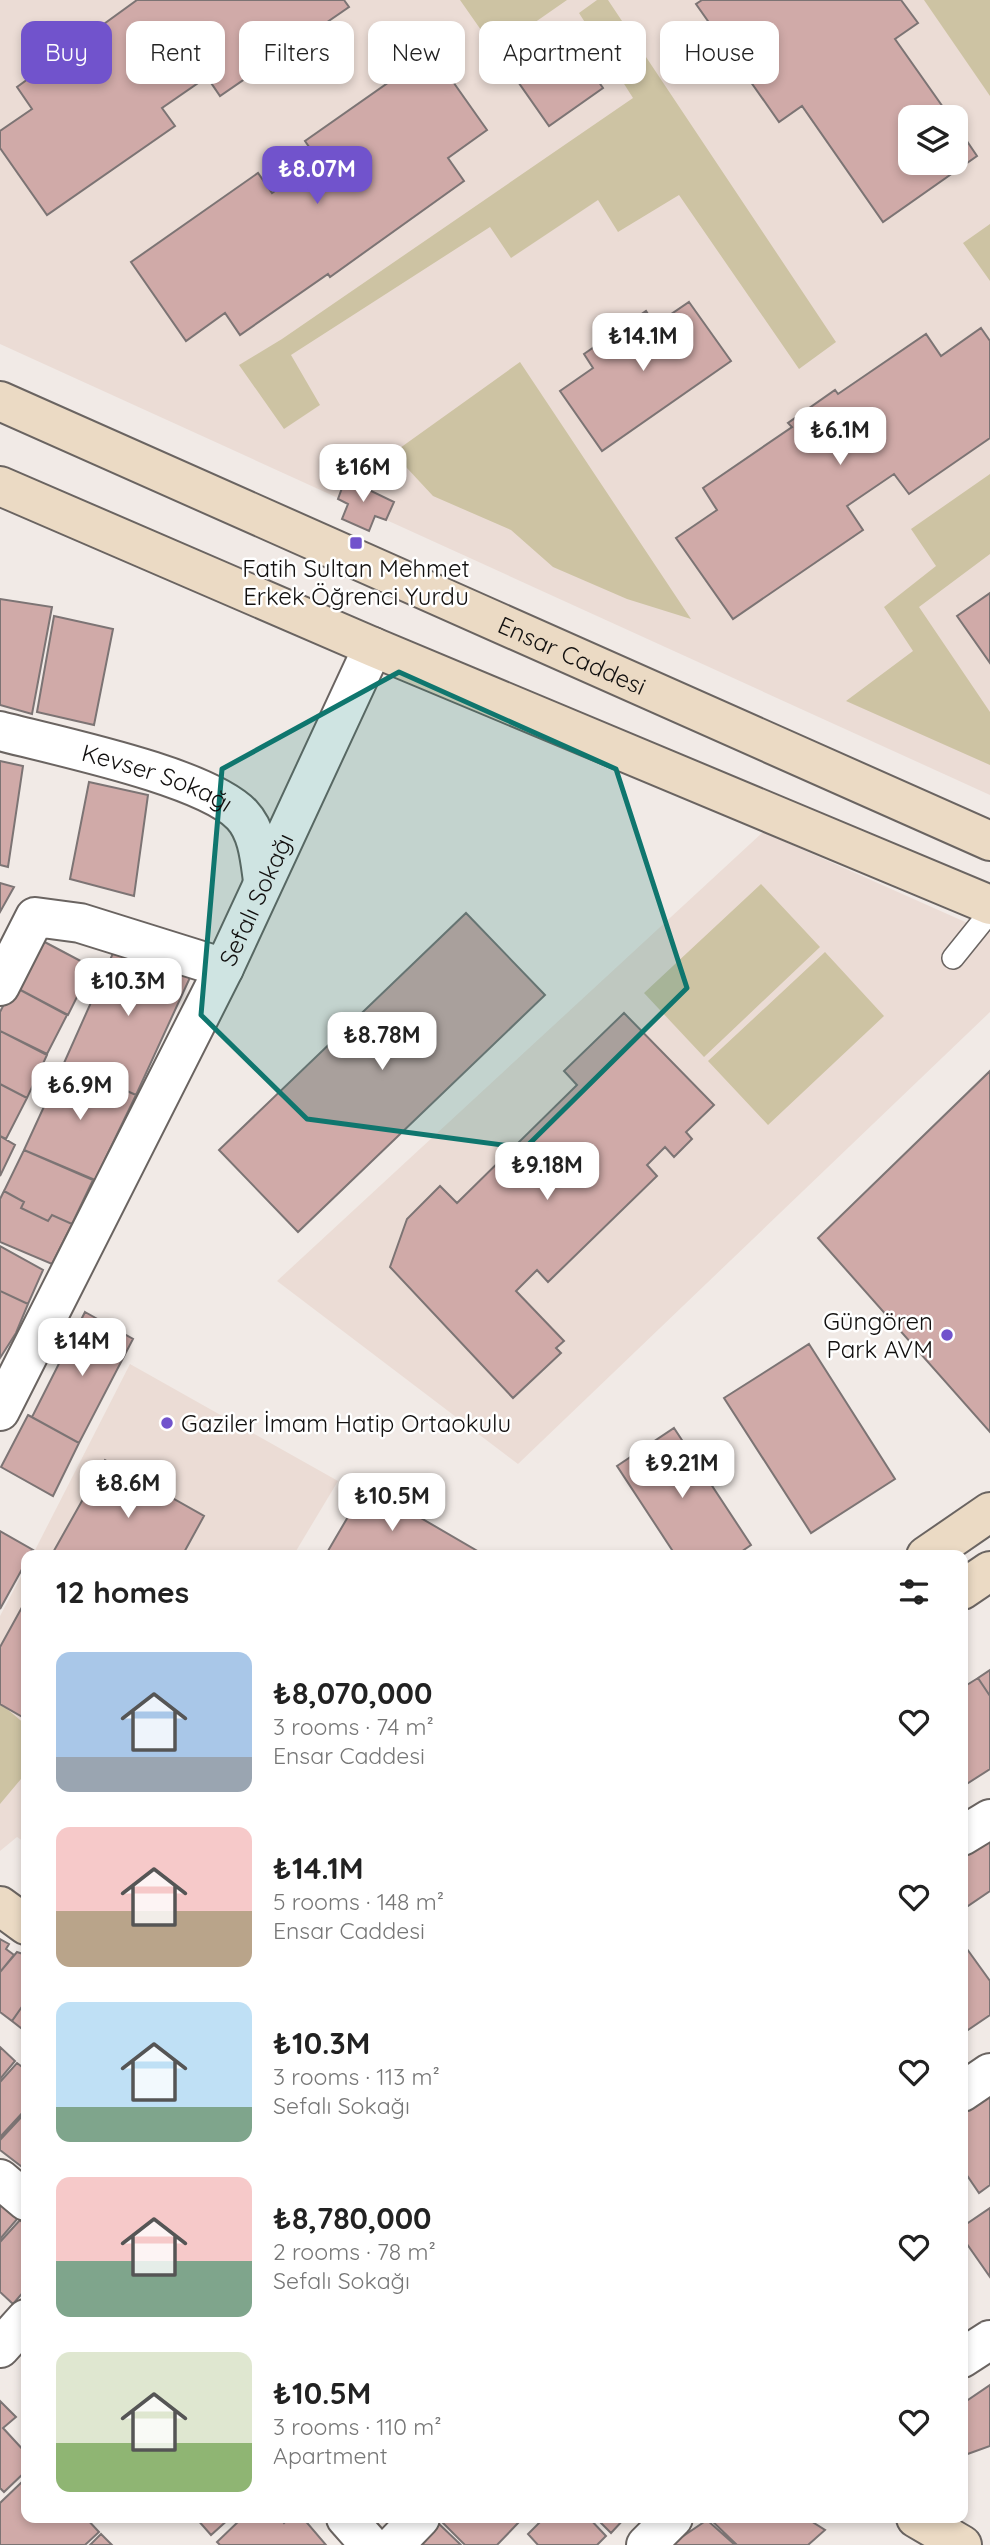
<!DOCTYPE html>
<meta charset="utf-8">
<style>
body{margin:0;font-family:Quicksand,sans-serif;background:#f6f6f6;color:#222;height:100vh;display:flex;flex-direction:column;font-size:26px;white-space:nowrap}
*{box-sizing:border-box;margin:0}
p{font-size:23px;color:#767676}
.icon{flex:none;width:38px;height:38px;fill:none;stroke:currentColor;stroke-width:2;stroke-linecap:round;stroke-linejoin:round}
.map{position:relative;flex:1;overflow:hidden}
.details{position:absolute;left:21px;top:1550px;width:947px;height:973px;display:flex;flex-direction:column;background:#fff;border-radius:14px;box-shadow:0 4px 10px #0003}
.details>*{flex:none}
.guide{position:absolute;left:21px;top:21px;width:948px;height:63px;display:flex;gap:14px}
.fabs{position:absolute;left:898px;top:105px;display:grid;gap:14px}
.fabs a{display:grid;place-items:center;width:70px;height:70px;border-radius:14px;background:#fff;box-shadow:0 4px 10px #0003;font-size:35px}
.price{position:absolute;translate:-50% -60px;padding:0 16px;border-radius:14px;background:#fff;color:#222;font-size:23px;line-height:46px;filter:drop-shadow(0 2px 4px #0008)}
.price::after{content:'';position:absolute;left:50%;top:42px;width:21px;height:16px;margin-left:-10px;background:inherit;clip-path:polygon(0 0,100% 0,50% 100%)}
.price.on{background:#7153cc;color:#fff}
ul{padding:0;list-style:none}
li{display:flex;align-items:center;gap:21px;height:175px;padding:0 35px}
li span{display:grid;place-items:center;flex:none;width:196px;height:140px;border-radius:14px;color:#555}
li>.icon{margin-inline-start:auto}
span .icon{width:84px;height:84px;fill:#fffc;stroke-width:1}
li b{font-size:30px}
h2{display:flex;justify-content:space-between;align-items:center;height:84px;padding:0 35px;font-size:30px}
.pill{padding:0 24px;border-radius:14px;background:#fff;box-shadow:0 4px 10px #0003;font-size:24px;line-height:63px}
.pill.on{background:#7153cc;color:#fff}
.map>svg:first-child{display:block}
.built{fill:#ebdcd5;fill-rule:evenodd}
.green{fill:#cdc3a3}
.building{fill:#d0aaa8;stroke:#7c7474;stroke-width:2}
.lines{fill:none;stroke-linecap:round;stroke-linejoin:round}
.lane-casing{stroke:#6a6461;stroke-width:24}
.street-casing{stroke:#6a6461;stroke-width:42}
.secondary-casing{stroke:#6a6461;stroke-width:42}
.lane{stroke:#fff;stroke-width:21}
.street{stroke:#fff;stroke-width:38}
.secondary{stroke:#ebdac4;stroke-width:38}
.marked{fill:#0f766e;fill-opacity:0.2;stroke:#0f766e;stroke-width:5;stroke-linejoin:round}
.poi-dot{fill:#7153cc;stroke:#fff;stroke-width:2.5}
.labels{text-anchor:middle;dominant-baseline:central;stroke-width:5;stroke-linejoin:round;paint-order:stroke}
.poi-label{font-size:24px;fill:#12100f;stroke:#fff}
.street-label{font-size:24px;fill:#12100f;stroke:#fff}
</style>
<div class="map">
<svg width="990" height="2545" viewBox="0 0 990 2545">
<rect width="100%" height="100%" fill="#f1eae6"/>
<path class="built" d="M0 0H990V795L0 344ZM910 117H956V163H910Z
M763 832 990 933V1012L518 1464 277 1281Z
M130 1364 338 1481 293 1556H32Z
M26 1567V1843L17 1837 0 1851V1616Z"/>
<path class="green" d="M460 0H567L495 50Z
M597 0H608L836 342 799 369 679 195 618 232 598 200 511 258 490 227 291 355 320 405 284 429 239 365 282 339 633 98 579 13Z
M924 0H990V96Z
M990 224V281L963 243Z
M520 362 691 619 627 599 553 567 511 530 433 496 393 453Z
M990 474V554L919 607 990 712V765L846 701 913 651 884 607 936 566 911 529Z
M761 884 820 947 704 1057 644 993Z
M825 952 884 1016 768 1125 708 1061Z
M0 1703 26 1725V1773L0 1804Z"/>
<path class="building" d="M137 0H344L349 7 220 96 207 77 162 108 175 126 47 215 0 148V131L32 109 17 87Z
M702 0H901L918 23 895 39 950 117H910V163H956V125L977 156 883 222 802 106 779 122 696 4Z
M561 28 603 88 549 126 507 66Z
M432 52 487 130 448 158 464 181 330 277 328 274 240 335 225 313 186 341 131 262 258 173 272 193 318 160 305 141Z
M689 302 731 361 602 451 560 391 593 368 584 354 646 311 655 325Z
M981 328 990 341V438L909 494 894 474 847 506 863 530 733 619 676 538 717 510 703 488 792 427 788 423 835 390 838 394 926 334 941 356Z
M346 477 370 486 369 490 394 502 386 520 375 516 369 531 342 519 348 504 338 499Z
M990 593V663L957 616Z
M0 599 52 607 32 714 0 705Z
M54 616 113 629 94 725 37 712Z
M0 761 23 766 8 867 0 865Z
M89 782 148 795 134 896 70 879Z
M0 883 14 887 0 912Z
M466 913 545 995 298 1232 219 1150Z
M39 939 92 967 68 1015 13 986Z
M118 942 193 971 136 1095 64 1063Z
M13 986 67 1015 47 1054 0 1031V1012Z
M624 1013 714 1105 686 1132 692 1139 674 1157 665 1147 647 1165 657 1176 548 1282 537 1270 516 1291 564 1341 556 1348 561 1353 513 1398 390 1267 407 1219 440 1186 457 1203 577 1085 564 1071Z
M0 1031 47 1055 27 1098 0 1084Z
M64 1063 136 1095 95 1180 24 1150Z
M990 1071V1432L818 1238Z
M0 1084 27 1098 6 1139 0 1136Z
M0 1136 15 1145 0 1176Z
M24 1150 93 1180 72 1224 52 1215 48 1221 21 1208 24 1202 4 1191Z
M4 1191 24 1202 21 1208 48 1221 52 1215 72 1224 52 1264 0 1242V1199Z
M0 1246 43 1270 28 1304 0 1291Z
M0 1291 28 1304 16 1333 0 1358Z
M85 1312 133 1339 79 1443 32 1417Z
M809 1344 895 1479 811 1533 724 1398Z
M28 1415 79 1443 53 1496 1 1467Z
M674 1428 751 1545 735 1556H676L617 1466Z
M105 1460 204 1516 182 1556H51Z
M366 1486 486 1556H325Z
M0 1531 33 1550 26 1556V1562L0 1609Z
M26 1600V1719L0 1704V1647Z
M990 1670V1696L978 1678Z
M978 1678 990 1696V1769L962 1787V1688Z
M990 1821V1891L962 1910V1840Z
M0 1939 9 1944 6 1949 14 1955 0 1972Z
M967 1949 990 1981V2015L962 2034V1952Z
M17 1952 26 1955V2001L12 2021 0 2012V1972Z
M26 2001V2032L12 2021Z
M0 2047 15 2061 0 2079Z
M17 2063 26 2070V2109L0 2137V2082Z
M990 2093V2185L979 2193 962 2168V2110Z
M26 2112V2170L0 2150V2140Z
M0 2202 18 2218 0 2239Z
M990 2208V2277L962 2237V2227Z
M20 2220 26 2226V2289L13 2304 0 2292V2242Z
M990 2385V2446L962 2456V2404Z
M0 2401 16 2417 3 2428 26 2453V2471L4 2492 0 2488Z
M26 2478V2518H86L99 2532 85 2545H0V2503Z
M196 2518H230L211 2535Z
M242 2518H280L284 2523 289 2518H303L326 2545H220L217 2542Z
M517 2518 520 2521 497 2545H465L439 2519Z
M544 2518H589L606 2536 597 2545H538L528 2534Z
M596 2518H625L611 2533Z
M709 2518H806L825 2530 808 2545H737Z
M707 2520 735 2545H670Z
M436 2521 461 2545H413Z
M101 2534 112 2545H90Z"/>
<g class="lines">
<g class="lane-casing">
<path id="lane" d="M953 958 990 912"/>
</g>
<g class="street-casing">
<g id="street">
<path id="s1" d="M0 731C57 746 205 776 242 815 258 832 260 859 263 881"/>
<path d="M0 986 35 917 80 923 224 968"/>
<path id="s2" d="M0 1411 224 968 373 647"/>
<path d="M962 1836 990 1819"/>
<path d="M962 2092 990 2073"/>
<path d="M0 2179 26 2201"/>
<path d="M0 2348 26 2319"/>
<path d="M962 2358 990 2340"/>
<path d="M346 2518 370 2545"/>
<path d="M394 2545 420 2518"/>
<path d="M646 2545 673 2518"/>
</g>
</g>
<g class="secondary-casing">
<g id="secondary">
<path id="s3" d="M0 401 990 841"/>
<path d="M0 486 373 647 990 905"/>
<path d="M926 1556 990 1512"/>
<path d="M962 1590 990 1571"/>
<path d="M0 1906 26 1925"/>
<path d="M916 2518 962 2545"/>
</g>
</g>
<use href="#lane" class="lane"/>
<use href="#street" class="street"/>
<use href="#secondary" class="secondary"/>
</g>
<path class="marked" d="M399 672 616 769 687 988 525 1148 307 1119 201 1015 222 769Z"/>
<g class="poi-dot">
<rect x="349" y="536" width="14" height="14" rx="3.5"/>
<circle cx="947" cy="1335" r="7"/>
<circle cx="167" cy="1423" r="7"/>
</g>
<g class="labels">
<g class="poi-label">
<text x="356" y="568">Fatih Sultan Mehmet<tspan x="356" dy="28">Erkek Öğrenci Yurdu</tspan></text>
<text x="933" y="1321" text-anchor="end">Güngören<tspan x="933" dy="28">Park AVM</tspan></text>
<text x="181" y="1423" text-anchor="start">Gaziler İmam Hatip Ortaokulu</text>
</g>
<g class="street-label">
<text stroke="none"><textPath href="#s3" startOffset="626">Ensar Caddesi</textPath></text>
<text stroke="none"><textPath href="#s1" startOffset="164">Kevser Sokağı</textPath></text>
<text stroke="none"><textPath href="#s2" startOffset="572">Sefalı Sokağı</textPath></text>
</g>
</g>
</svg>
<div class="fabs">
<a><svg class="icon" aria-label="layers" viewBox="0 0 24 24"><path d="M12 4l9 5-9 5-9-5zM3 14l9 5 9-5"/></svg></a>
</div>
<b class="price on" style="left:317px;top:206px">₺8.07M</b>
<b class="price" style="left:643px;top:373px">₺14.1M</b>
<b class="price" style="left:840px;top:467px">₺6.1M</b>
<b class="price" style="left:363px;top:504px">₺16M</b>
<b class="price" style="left:128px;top:1018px">₺10.3M</b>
<b class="price" style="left:382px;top:1072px">₺8.78M</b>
<b class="price" style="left:80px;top:1122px">₺6.9M</b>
<b class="price" style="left:547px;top:1202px">₺9.18M</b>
<b class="price" style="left:82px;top:1378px">₺14M</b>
<b class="price" style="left:682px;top:1500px">₺9.21M</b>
<b class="price" style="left:128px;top:1520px">₺8.6M</b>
<b class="price" style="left:392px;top:1533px">₺10.5M</b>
<div class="guide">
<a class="pill on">Buy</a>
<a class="pill">Rent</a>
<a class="pill">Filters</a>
<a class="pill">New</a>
<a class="pill">Apartment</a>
<a class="pill">House</a>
</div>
<section class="details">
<h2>12 homes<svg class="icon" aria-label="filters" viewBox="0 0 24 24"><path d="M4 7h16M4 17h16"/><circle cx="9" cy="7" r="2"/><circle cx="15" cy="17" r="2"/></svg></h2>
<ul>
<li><span style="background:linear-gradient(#a9c7e8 75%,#9aa5b1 0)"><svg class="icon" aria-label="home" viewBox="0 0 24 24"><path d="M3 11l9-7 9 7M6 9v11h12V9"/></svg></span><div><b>₺8,070,000</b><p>3 rooms · 74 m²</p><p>Ensar Caddesi</p></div><svg class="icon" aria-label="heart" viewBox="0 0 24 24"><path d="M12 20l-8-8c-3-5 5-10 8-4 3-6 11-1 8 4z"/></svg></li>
<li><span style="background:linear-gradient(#f6c9c9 60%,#b9a48a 0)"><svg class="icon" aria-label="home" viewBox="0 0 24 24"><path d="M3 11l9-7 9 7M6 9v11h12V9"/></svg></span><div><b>₺14.1M</b><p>5 rooms · 148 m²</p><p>Ensar Caddesi</p></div><svg class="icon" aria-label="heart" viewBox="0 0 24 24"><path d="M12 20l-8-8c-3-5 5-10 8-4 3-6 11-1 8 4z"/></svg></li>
<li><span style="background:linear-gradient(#bfe0f5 75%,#7fa58c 0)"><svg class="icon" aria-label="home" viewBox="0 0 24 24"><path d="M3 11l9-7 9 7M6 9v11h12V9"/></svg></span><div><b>₺10.3M</b><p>3 rooms · 113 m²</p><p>Sefalı Sokağı</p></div><svg class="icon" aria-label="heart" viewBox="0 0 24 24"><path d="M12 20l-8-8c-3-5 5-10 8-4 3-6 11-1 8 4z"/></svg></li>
<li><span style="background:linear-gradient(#f6c9c9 60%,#7fa58c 0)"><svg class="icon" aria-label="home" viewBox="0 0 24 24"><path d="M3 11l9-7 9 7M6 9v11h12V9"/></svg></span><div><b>₺8,780,000</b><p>2 rooms · 78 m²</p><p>Sefalı Sokağı</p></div><svg class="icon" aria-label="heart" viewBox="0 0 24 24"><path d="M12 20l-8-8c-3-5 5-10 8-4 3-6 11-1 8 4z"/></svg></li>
<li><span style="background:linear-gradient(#dfe7d0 65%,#8fb573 0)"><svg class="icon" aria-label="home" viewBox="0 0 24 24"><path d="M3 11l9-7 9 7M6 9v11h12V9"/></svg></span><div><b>₺10.5M</b><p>3 rooms · 110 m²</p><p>Apartment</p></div><svg class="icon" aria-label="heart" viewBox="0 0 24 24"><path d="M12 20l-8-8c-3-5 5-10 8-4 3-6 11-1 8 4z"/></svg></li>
</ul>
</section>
</div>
